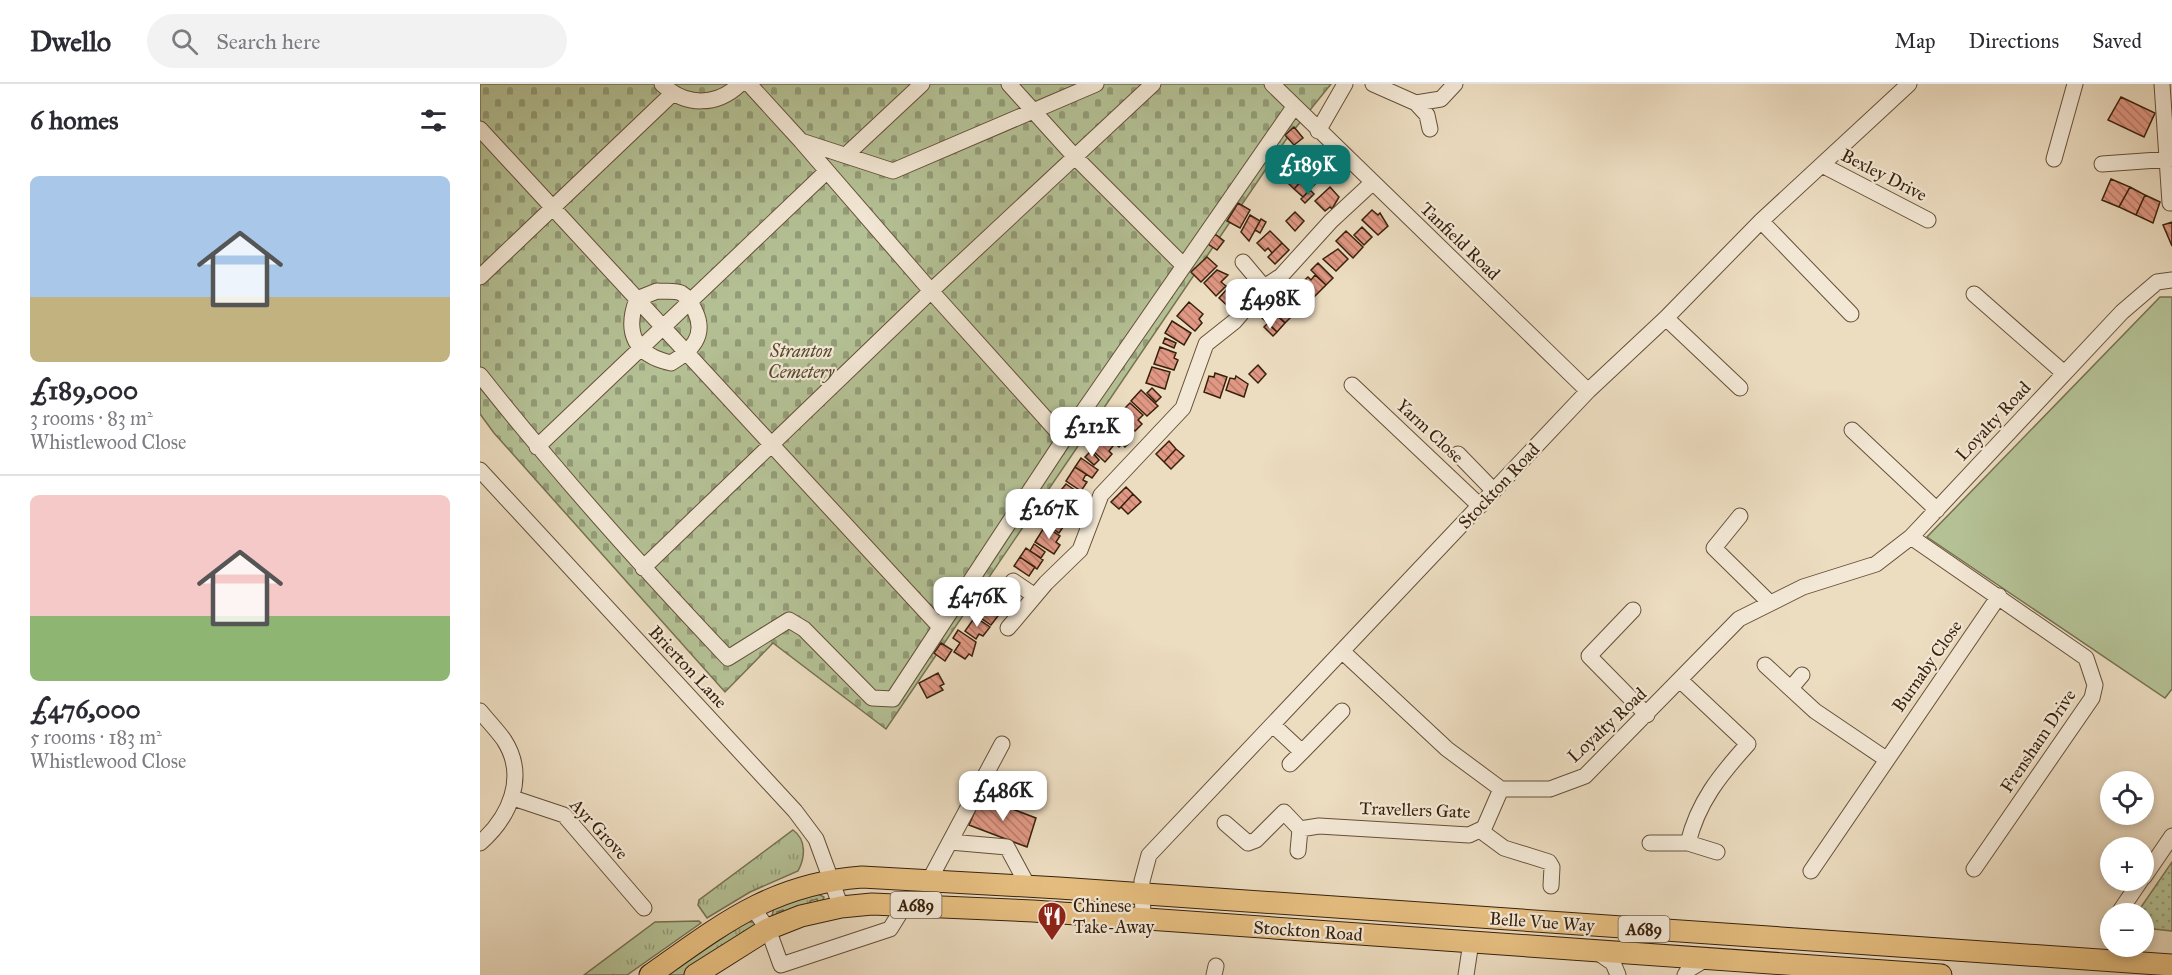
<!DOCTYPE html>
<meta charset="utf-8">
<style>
body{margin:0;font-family:"IM FELL Great Primer",serif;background:#f2f2f3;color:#2b2b33;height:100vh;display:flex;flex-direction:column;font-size:22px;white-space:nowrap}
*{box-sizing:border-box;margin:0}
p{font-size:20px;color:#7c7c81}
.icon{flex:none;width:33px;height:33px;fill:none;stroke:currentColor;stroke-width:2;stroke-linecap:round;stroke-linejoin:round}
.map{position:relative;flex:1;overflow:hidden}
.details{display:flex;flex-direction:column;background:#fff;width:480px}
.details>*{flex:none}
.tools{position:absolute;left:1620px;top:687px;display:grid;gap:12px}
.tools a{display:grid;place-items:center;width:54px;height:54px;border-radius:50%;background:#fff;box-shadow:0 3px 9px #0003;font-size:30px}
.price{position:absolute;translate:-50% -51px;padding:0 14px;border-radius:12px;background:#fff;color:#222;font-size:20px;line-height:39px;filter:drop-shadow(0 2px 3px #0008)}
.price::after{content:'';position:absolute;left:50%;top:36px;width:18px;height:14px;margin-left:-9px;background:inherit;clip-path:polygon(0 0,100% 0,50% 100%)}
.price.current{background:#0f766e;color:#fff}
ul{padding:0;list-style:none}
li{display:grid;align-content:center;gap:12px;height:318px;padding:0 30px}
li+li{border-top:2px solid #e1e1e2}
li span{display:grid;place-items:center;height:186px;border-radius:9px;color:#555}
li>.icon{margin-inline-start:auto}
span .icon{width:108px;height:108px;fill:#fffc;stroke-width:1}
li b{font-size:26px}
h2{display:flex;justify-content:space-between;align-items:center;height:72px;padding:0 30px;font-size:26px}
header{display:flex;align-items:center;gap:36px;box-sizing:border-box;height:84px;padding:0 30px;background:#fff;border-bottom:2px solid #e1e1e2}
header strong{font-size:28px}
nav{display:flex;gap:33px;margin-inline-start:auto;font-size:21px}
.search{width:420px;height:54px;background:#f2f2f3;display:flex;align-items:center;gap:15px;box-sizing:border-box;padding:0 21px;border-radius:33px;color:#7c7c81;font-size:22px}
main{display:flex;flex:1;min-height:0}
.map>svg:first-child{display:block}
.grass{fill:url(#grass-tufts);stroke:#767150;stroke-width:1.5}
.cemetery{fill:url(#cemetery-stones);stroke:#767150;stroke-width:1.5}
.park{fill:#b4c195;stroke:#767150;stroke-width:1.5}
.garden{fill:url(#garden-dots);stroke:#767150;stroke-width:1.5}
.building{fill:url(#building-back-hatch);stroke:#38210c;stroke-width:1.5}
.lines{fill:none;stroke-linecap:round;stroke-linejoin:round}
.minor-casing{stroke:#655039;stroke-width:17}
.highway-casing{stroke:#38210c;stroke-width:23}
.minor{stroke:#f3e8d6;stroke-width:15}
.highway{stroke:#e6be80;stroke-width:21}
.labels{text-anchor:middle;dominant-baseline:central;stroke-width:4.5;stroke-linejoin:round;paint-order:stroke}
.shield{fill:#f3e8d6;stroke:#705d49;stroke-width:1.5}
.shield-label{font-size:16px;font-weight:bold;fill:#38210c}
.street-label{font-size:18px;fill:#38210c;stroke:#f3e8d6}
.park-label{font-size:18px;font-style:italic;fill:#57492e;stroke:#f3e8d6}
.poi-label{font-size:18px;fill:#38210c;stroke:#f3e8d6;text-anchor:start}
</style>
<header>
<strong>Dwello</strong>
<div class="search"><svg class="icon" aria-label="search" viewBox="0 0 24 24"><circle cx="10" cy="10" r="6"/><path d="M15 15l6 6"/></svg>Search here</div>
<nav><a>Map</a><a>Directions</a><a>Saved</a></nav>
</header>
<main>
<section class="details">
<h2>6 homes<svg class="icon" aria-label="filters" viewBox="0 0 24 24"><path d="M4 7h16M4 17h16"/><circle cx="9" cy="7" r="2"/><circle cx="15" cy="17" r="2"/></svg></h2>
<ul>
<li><span style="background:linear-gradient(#a9c7e8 65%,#c2b280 0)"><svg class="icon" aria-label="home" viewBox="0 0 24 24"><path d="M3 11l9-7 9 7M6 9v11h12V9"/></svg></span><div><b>£189,000</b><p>3 rooms · 83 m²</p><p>Whistlewood Close</p></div></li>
<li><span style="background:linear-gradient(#f6c9c9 65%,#8fb573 0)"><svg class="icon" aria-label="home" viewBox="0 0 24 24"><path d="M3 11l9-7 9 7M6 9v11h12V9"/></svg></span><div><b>£476,000</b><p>5 rooms · 183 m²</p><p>Whistlewood Close</p></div></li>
</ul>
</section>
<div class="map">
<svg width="1692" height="891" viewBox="0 0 1692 891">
<defs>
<pattern id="grass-tufts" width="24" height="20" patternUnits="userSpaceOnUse" patternTransform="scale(1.5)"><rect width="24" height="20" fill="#b4c195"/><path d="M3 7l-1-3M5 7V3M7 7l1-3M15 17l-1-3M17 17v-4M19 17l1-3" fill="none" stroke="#939c78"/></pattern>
<pattern id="cemetery-stones" width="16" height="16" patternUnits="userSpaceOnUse" patternTransform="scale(1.5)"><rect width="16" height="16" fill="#b4c195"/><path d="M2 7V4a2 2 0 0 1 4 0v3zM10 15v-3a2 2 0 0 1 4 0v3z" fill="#939c78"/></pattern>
<pattern id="garden-dots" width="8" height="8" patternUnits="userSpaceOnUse" patternTransform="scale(1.5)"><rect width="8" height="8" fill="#b4c195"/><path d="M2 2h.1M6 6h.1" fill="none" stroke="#939c78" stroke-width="1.8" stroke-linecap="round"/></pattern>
<pattern id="building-back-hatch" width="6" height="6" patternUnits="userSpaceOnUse" patternTransform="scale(1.5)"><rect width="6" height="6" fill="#e09783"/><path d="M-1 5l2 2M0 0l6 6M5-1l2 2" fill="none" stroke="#b77b6a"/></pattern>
</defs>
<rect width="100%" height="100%" fill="#ecdcc0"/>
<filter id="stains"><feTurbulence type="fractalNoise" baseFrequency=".00333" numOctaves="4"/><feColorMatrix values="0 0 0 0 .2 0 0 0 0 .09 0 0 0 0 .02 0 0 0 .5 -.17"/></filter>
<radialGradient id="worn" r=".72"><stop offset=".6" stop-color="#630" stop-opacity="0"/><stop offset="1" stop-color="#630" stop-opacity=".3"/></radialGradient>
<path class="grass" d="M313 746C327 756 325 774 318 787L270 808 227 834 218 821 219 816Z
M338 810 344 813 342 818 338 819 337 815 330 817 331 822 304 830 303 826 297 828 298 832H292L294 823Z
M219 837 221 839 147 891H104L175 838Z
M268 837 278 840 204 891H185Z"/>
<path class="cemetery" d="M0 0H851L805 57 406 645 293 559 245 608 14 349 0 330Z"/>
<path class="park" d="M1680 213H1692V605L1685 614 1447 453Z"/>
<path class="garden" d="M1692 778V847L1664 844V830L1657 829Z"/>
<path class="building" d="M1641 13 1675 29 1664 53 1628 36Z
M814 43 823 54 814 61 805 51Z
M799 65 811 71 808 74 813 79 803 89 789 75Z
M813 81 823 88 819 91 823 95 814 105 802 93Z
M828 90 837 98 823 113 814 105Z
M1631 95 1650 103 1639 123 1622 116Z
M850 103 859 113 852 125 850 123 845 127 835 117Z
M1650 103 1665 111 1656 131 1639 123Z
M830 106 834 110 825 119 821 115Z
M1665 111 1680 118 1673 139 1656 131Z
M758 119 770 126 760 144 747 137Z
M892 126 898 131 900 129 908 142 898 151 882 136Z
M815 128 824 137 815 147 806 137Z
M770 131 780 137 769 157 761 148Z
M781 135 786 138 780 149 775 146Z
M1692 138V162L1683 141Z
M882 143 892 153 884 161 874 151Z
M790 147 802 159 792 169 788 164 785 167 777 159Z
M866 147 883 163 873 174 856 157Z
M735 150 744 157 737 166 728 160Z
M802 159 809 166 795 180 788 173Z
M858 165 868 175 856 187 843 175Z
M727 173 737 182 721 198 711 188Z
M838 179 853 194 846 201 831 186Z
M737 186 748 191 741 198 746 202 736 212 724 199Z
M835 191 846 201 834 213 820 200 828 193 831 196Z
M748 204 752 207 755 204 763 213 751 225 739 214Z
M822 206 832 216 821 228 807 214 813 207 817 210Z
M802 214 816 228 805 239 794 229 799 224 795 221Z
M709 218 723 230 719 235 722 239 715 247 697 232Z
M790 224 805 239 797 248 781 233Z
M692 237 711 249 704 261 685 249Z
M788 239 797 248 793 252 784 243Z
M685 254 696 259 694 264 683 259Z
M680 263 696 269 694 274 698 276 694 286 674 280Z
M778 281 786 290 778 299 769 290Z
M672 283 690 288 685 305 666 299Z
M735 289 747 293 740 314 724 308 729 292 734 293Z
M756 292 768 300 764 313 746 306 750 294 755 295Z
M672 304 681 313 676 318 667 309Z
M661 306 678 322 667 332 651 317Z
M650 319 663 331 658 336 662 340 655 347 638 331Z
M636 336 646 346 642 350 632 341Z
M633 342 650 358 645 363 642 360 639 363 625 350Z
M624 353 633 362 629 367 632 370 625 378 612 366Z
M689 357 696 365 684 378 676 370Z
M696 365 704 372 691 385 684 378Z
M611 367 619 376 614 381 605 373Z
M601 374 618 386 612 394 595 383Z
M595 383 606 390 603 396 607 398 601 407 586 397Z
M586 400 596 407 592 414 581 406Z
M646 403 653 410 639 425 631 418Z
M583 408 602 421 594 433 575 420Z
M653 410 661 418 648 430 641 423Z
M573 422 590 433 579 449 563 438Z
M565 442 580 452 576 458 580 461 574 470 555 458Z
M554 460 565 468 561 474 550 467Z
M546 464 563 476 557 485 540 473Z
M540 473 555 483 549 492 534 482Z
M517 500 532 510 526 518 523 516 519 521 508 514Z
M505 516 515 522 511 528 502 521Z
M501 521 518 532 511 541 495 530Z
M495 533 510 543 503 552 499 550 496 555 485 547Z
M478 546 496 558 492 572 489 570 485 575 474 568 480 559 473 554Z
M461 559 472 566 465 577 454 569Z
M458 589 464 600 460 602 463 606 447 614 439 599Z
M501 713 556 734 547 763 489 741Z"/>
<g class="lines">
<g class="minor-casing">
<path id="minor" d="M182 0C206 23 237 22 260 0
M269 0 321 57 413 87 616 0
M529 0 595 73 704 182
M792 0 1108 307
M893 0 936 19 961 15 975 0
M1682 0 1690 119
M936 19 947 31 950 45
M0 45 460 543
M838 47 865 0
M321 57 451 207 584 355
M366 71 442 0
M1574 75 1595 0
M1622 80 1692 75
M1342 81 1448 136
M1281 137 1371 230
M763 178 784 203
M0 193 192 10
M177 207C184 208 195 206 201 209 208 213 212 220 215 227 227 252 211 267 191 279 155 271 144 249 157 215Z
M1494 210 1584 289
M1186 234 1260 304
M0 291C78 390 162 483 248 574L309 536 324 545 392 614 413 615 584 355 814 23
M872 301 1000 422
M1372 346 1457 426
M57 363 347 87
M978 370 1014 407
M0 386 315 727 336 755 361 823
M1260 432 1234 464 1289 518
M1431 453 1606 574 1615 601 1612 614 1494 785
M163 484 451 207 673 0
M533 497 555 512
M1153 526 1109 572 1167 631
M528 544 566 499 600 466 621 411 703 324 726 260 755 237 784 203 801 192 851 137 892 99
M863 568 967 665 1021 705H1070L1105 692 1259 535 1323 503 1396 480 1431 453 1642 228 1677 198 1692 196
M1285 581 1335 627 1406 675
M1201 597 1268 660C1240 691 1218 718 1208 759
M1311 604 1322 591
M0 627C8 637 17 646 24 656 48 693 29 734 0 759
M793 641 822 668 862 627
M810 680 822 668
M33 714 84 731 164 824
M745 739 768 759 776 756 804 728 820 745 818 767
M820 745 839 742 989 751 1004 744 1021 705
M1001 747 1024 764 1069 778 1072 783 1071 802
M470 758 527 763 548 802
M1170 759H1208L1237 768
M1331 787 1519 512
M1664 793 1692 752
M450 795 522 660
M272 823 288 845 301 881 410 845 425 821
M1638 830 1661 796
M663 836 662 797 669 771 1108 307 1186 234 1281 137 1429 0
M1117 868 1133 879 1138 891
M734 891 736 882
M986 891 991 858
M1205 891 1208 886 1226 875"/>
</g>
<g class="highway-casing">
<path id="highway" d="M170 891C241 841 291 800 382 793L579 804 1692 881
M215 891 288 845 321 832 361 823 392 820 553 827 1461 891"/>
</g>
<use href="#minor" class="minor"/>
<use href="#highway" class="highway"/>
</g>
<defs>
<g id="restaurant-pin" transform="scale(1.5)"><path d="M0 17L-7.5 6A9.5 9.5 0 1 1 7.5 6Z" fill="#8f2418" stroke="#f3e8d6"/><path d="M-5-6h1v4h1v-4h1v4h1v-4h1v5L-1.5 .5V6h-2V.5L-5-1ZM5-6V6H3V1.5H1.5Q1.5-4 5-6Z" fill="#fff"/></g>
</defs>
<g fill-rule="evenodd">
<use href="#restaurant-pin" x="572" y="832"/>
</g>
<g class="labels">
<g class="shield">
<rect x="410.5" y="808" width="51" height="26" rx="4.5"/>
<rect x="1138.5" y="832" width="51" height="26" rx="4.5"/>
</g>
<g class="shield-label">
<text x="436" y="821">A689</text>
<text x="1164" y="845">A689</text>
</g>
<g class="street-label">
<text transform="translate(1404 91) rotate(27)">Bexley Drive</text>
<text transform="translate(980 157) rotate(44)">Tanfield Road</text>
<text transform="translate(1513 337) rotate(-47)">Loyalty Road</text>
<text transform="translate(950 347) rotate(43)">Yarm Close</text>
<text transform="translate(1019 402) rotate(-47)">Stockton Road</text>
<text transform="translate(1447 582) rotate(-55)">Burnaby Close</text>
<text transform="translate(208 583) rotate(47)">Brierton Lane</text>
<text transform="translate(1127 641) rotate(-43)">Loyalty Road</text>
<text transform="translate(1558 657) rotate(-56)">Frensham Drive</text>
<text transform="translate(935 726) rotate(2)">Travellers Gate</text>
<text transform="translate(119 745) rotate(47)">Ayr Grove</text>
<text transform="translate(1062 838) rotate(4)">Belle Vue Way</text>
<text transform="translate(828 847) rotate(4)">Stockton Road</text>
</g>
<g class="park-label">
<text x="321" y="267">Stranton<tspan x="321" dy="21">Cemetery</tspan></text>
</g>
<g class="poi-label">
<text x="593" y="822">Chinese<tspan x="593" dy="21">Take-Away</tspan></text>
</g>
</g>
<rect width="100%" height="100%" filter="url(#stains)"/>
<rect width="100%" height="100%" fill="url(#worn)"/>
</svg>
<div class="tools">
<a><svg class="icon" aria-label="locate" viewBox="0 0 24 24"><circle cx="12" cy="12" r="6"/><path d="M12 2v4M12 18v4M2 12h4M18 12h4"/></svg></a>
<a>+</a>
<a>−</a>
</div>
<b class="price current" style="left:828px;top:112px">£189K</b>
<b class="price" style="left:790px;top:246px">£498K</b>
<b class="price" style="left:612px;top:374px">£212K</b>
<b class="price" style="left:569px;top:456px">£267K</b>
<b class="price" style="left:497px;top:544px">£476K</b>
<b class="price" style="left:523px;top:738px">£486K</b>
</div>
</main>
